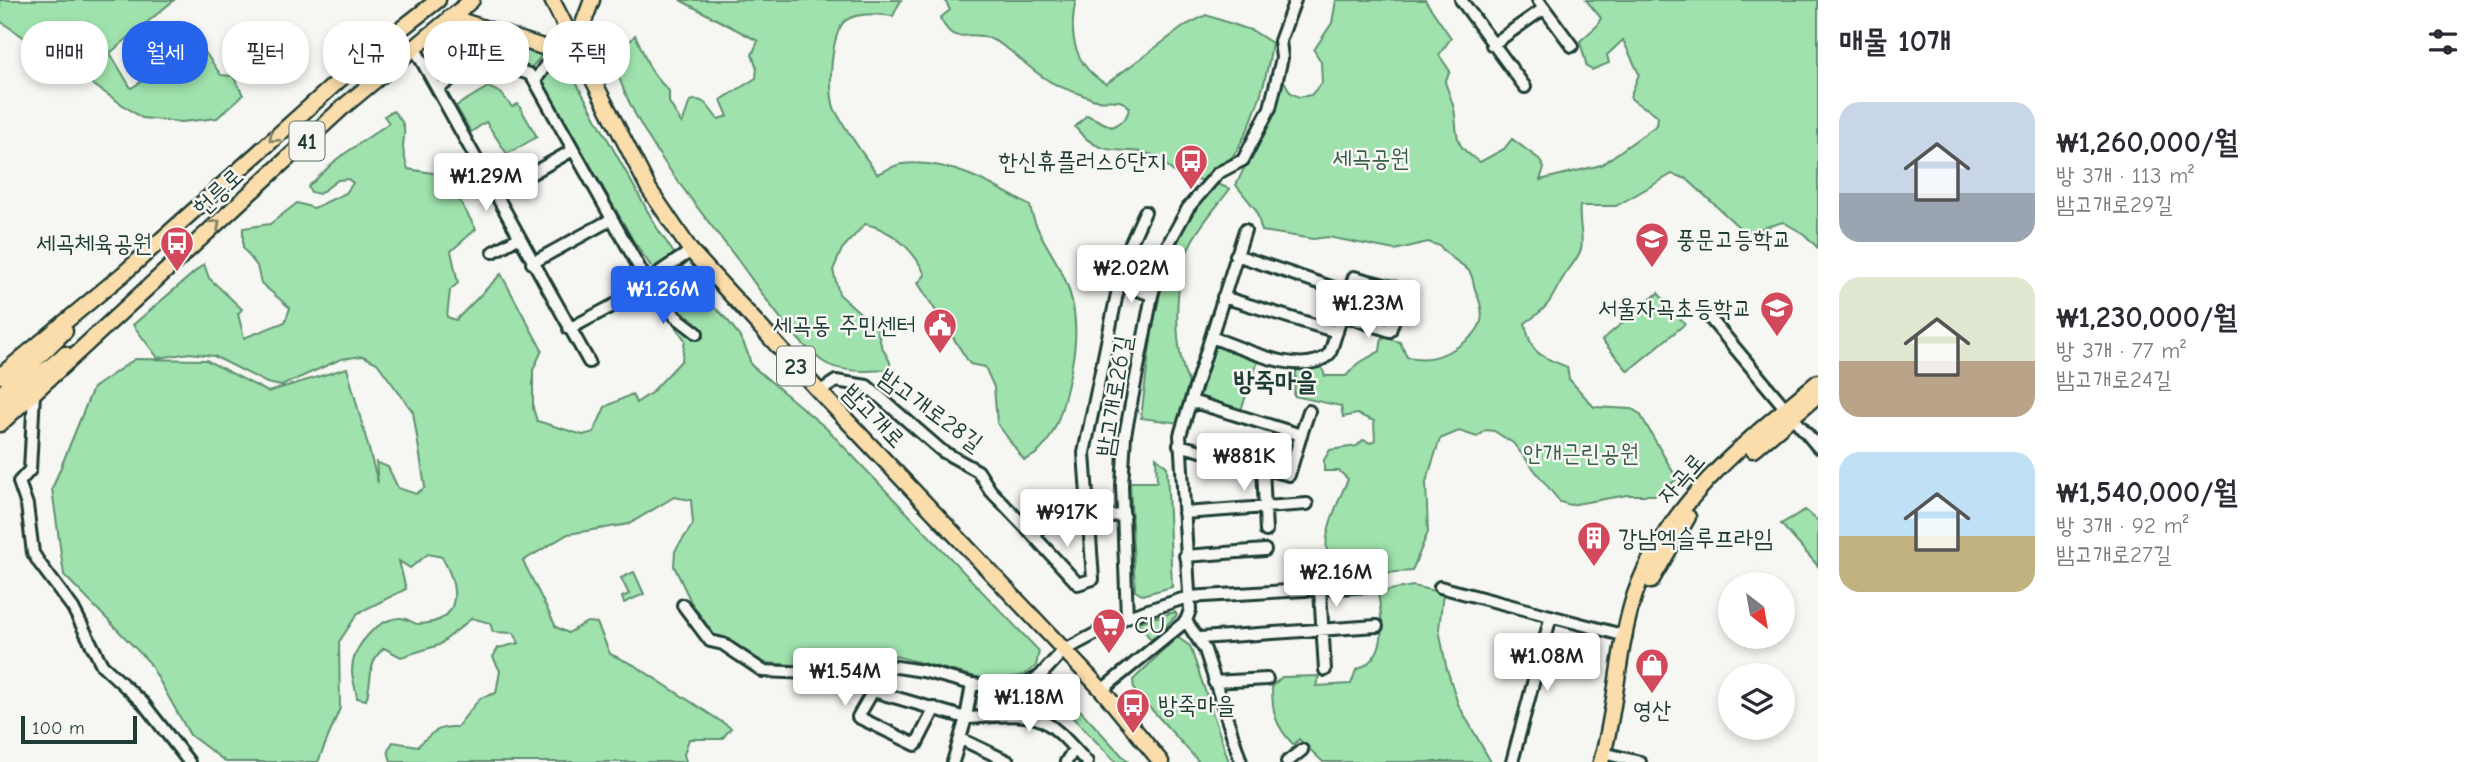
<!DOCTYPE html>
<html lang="ko">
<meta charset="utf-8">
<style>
body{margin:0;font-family:"Comic Neue","Poor Story",sans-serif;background:#f2f2f3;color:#2b2b33;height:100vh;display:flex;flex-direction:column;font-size:26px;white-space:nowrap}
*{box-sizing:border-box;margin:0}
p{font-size:23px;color:#7c7c81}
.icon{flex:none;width:38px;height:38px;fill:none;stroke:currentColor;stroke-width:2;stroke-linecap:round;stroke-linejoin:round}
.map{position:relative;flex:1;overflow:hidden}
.side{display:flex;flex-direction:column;background:#fff;width:665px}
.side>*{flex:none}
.hud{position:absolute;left:21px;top:21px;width:665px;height:63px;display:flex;gap:14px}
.needle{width:46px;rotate:149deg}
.tools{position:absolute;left:1718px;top:572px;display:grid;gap:14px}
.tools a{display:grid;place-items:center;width:77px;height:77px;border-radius:50%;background:#fff;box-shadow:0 4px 10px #0003;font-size:35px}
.scale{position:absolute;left:21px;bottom:18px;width:116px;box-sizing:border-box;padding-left:7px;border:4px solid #1f3d34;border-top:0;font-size:19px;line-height:24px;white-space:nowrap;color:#1f3d34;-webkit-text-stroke:5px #f6f6f2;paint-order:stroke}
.price{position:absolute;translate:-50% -60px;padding:0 16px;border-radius:7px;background:#fff;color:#222;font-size:23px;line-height:46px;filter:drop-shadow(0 2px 4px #0008)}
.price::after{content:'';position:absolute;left:50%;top:42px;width:21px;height:16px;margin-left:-10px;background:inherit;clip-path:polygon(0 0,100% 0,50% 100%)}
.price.active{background:#2563eb;color:#fff}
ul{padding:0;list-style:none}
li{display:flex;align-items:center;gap:21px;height:175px;padding:0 21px}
li span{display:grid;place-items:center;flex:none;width:196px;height:140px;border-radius:21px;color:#555}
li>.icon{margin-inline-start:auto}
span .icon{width:84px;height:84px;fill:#fffc;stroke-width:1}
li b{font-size:30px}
h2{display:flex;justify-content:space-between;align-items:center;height:84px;padding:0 21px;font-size:30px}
.tag{padding:0 24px;border-radius:28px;background:#fff;box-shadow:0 4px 10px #0003;font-size:24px;line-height:63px}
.tag.active{background:#2563eb;color:#fff}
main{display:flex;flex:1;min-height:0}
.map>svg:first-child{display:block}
.green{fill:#9fe2ad;stroke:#5f9070;stroke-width:2}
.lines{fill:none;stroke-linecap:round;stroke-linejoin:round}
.minor-casing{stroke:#1f3d34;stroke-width:16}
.major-casing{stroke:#1f3d34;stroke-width:19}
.minor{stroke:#f6f6f2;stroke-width:10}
.major{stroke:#faddab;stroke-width:14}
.oneway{stroke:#82856a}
.labels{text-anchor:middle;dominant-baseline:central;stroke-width:5;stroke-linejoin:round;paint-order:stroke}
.shield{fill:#f6f6f2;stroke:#60746d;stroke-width:2}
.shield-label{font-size:23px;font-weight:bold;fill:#1f3d34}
.park-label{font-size:24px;fill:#395e4c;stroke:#f6f6f2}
.poi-label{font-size:24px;fill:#1f3d34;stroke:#f6f6f2;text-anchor:end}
.street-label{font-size:24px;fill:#1f3d34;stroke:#f6f6f2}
.neighbourhood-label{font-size:26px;font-weight:bold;fill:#1f3d34;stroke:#f6f6f2}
</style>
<main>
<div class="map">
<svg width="1818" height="762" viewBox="0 0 1818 762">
<rect width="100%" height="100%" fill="#f6f6f2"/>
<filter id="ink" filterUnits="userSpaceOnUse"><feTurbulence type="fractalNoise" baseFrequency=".0143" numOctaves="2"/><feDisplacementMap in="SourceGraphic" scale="14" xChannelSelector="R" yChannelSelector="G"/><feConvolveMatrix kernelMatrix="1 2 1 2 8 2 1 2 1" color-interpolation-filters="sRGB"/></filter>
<g filter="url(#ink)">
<path class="green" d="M0 0H174L110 53 131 88 200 45 221 75 233 76 243 95 217 118 182 122 142 118 0 21Z
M680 0H901L893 16C880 14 856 12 845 21 831 33 827 92 835 110 847 132 863 154 877 174 885 171 894 165 902 164 947 158 992 184 1030 206 1035 231 1051 250 1062 273 1085 319 1074 364 1061 411 1055 431 1045 454 1024 460L997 423 994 387 985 367 970 364 918 283 925 275C915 250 891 229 865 224L842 249 833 270 839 294 877 328 881 345 890 362V369C871 372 838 373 822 361 791 338 760 290 737 259 694 202 632 131 614 61L635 35C650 64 644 66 669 91V102L682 124 690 101C706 96 709 110 718 119L728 116 721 100 756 78 757 68 752 55 758 41Z
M945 0H1076C1068 34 1074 66 1106 84L1186 25 1206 15 1253 31 1272 43C1266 86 1246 157 1208 181 1196 179 1180 178 1171 170 1167 166 1165 161 1160 158 1127 142 1105 164 1075 127L1087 115 1112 127 1125 119 1130 108C1118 94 1104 105 1090 98 1077 92 1058 88 1046 79 1026 67 1012 48 989 38 964 28 956 49 940 18L950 10Z
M1336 0H1425L1451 38 1439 55 1450 71 1445 82C1448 91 1452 100 1454 109 1459 137 1451 144 1480 162L1504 149 1512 139 1539 159 1544 168 1540 180 1601 165 1657 125 1658 117C1651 107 1638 108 1630 97L1639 74 1623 40 1607 55 1609 63 1592 70 1587 67 1580 41 1597 26 1601 18 1586 0H1818V248L1804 234 1783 222 1752 231 1742 230 1687 179 1672 174 1616 206H1580C1578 222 1584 236 1581 249 1579 257 1571 266 1566 273 1549 299 1555 303 1525 323 1531 355 1539 355 1567 367L1569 379 1594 407 1632 409 1640 414 1677 479 1657 495H1627L1570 505 1560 502 1513 443 1494 431 1486 430 1477 437 1459 431 1440 439 1426 482 1428 532 1412 571 1384 573 1379 555 1371 551 1329 556C1319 539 1341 496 1348 479L1339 471H1324V460L1330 450 1357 446 1363 440 1371 443 1375 440 1374 421 1357 414 1343 417 1341 406 1294 396 1296 370 1321 365 1325 376H1346L1357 364 1380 351 1382 337 1400 342 1407 357C1428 361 1441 357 1459 346 1483 331 1487 317 1476 292 1473 286 1474 277 1469 271 1460 261 1448 258 1440 246L1428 242 1395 250 1328 237 1313 239 1262 231 1256 210 1236 185 1277 100 1282 77 1290 92 1299 97 1311 95 1322 83 1321 62 1314 50 1332 23Z
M473 29 545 52 531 68 477 49 444 77 437 66 439 53Z
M567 66 657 228 696 286 666 288 633 240 542 81 550 67Z
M488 87 501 93 512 107 518 104 537 137 507 154 486 122 471 132 456 106Z
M393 111C407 125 405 129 403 146 403 154 406 162 408 169L445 175 476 229 451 251 458 283 450 290 447 317 456 320 501 274 542 350 533 370V408L537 421 583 435 594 432 605 407 632 394 636 403 651 393 682 360 685 340 668 316 691 293C719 305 745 335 751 365L826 428 1039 651 1036 666 1024 675 992 681 887 654 850 653 810 666 766 663 757 659 728 640 715 637 691 602 674 566 675 551 693 524 691 500 674 497 629 524 568 534 523 561 556 627 568 633 587 622 597 623 610 654 634 665 731 728 722 739H689L684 754 686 762H391L388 750 393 742 418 746C431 733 438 726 457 727L480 698 496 693 500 671 493 657 498 648 519 643 514 633 493 632 490 623 472 618 439 645 401 657 384 648C366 663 373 681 366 700L357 698C356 689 352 679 352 671 352 647 376 620 399 618 407 617 412 624 419 624 465 622 458 585 442 557L428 554 410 568 399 561 406 589 358 613 339 642 340 708 318 762H226L190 735 149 662 64 575 52 489 93 388 135 359 206 360 268 392 347 368 378 483 376 462 388 467 398 488 416 494 425 487 413 412 377 363 363 356 341 359 281 386 267 383 214 356 190 353 158 358 133 325 204 264 209 278 242 309 238 314 244 338 285 322 290 308 261 283 257 266 243 248V228L270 224 297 203 314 208 346 193 353 183 348 179 338 180 319 194 311 192 308 187 337 159 389 123 384 116Z
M1215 183 1230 189C1218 205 1202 223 1192 241 1173 279 1172 350 1191 388L1179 423 1141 418C1152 332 1156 252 1215 183Z
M1658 293 1685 324 1628 371 1602 340Z
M1215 343 1259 358 1240 413 1196 399Z
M1156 457 1167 467 1172 587 1142 595 1135 591 1130 482H1157Z
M1805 510 1818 521V566L1781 524Z
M634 572 644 594 624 603 622 597 629 594 621 578Z
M1413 586 1443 593 1439 629 1446 666 1458 704 1491 762H1323L1299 739 1294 745C1275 726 1272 712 1272 686L1282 677 1319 676 1316 686 1351 684 1356 670C1390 656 1382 622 1378 592Z
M1175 612 1177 615 1151 640 1138 622Z
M1177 637 1190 646 1229 762H1199L1134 690 1133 680Z
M1046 682H1054L1128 762H1116L1042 686Z"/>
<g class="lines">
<g class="minor-casing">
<path id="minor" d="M1461 0 1525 87
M1538 0 1572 46
M1492 45 1543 9
M414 47 589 362
M535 81 649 285
M438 89 476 60 483 59 529 74 535 81 545 66 574 48
M494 195 573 150
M493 252 518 238
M1236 255 1349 293
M532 263 612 219
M1119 284 1152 295
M649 285 655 284 675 316 697 333
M1223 297 1337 332
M1709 317 1818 447
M569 329 646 288 661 271 691 251
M1211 337C1240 347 1305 380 1330 353L1342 315 1390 331 1404 290 1354 277 1342 315
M819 392 836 381 867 386 942 451 978 471 990 490 1033 535
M34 393 30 470 19 482 27 505 33 553 40 564 73 608 102 665 143 703 189 762
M1191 401 1301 435 1309 411
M1179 445 1289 475 1301 435
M1263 468 1266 531
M1184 513 1307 504
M1124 515 1047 520 1033 535 1078 584 1093 579 1084 453 1119 284 1130 245 1145 212
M1185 556 1265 550
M1440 587 1626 636
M1320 590 1325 670
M683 605 710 641 723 644 763 671 809 673 858 661 923 671 972 684 1016 690 1040 676 1063 651 1127 617 1122 486 1125 435 1152 295 1165 250 1188 208 1218 173 1243 160 1270 108 1282 58 1280 41 1295 0
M1127 617 1188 597 1371 586
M1186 621 1205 650 1241 762
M1200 638 1377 626
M1214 682 1267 679
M1102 690 1186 621 1190 610 1180 435 1245 230
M935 708 916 745 858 717 873 691 966 718 972 684
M961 739 1009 762
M1603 753 1640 762
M953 762 966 718C988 717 1023 711 1043 721 1061 731 1073 748 1087 762
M1066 762 1074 749
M1287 762 1302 750
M1512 762 1551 616"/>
</g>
<g class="major-casing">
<path id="major" d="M552 0 649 189 691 251 817 389 1102 690 1161 762
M450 17 543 47 574 48
M574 48 592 0
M0 376 123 274 364 58 438 0
M0 395 65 331
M0 408 65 354
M0 424 342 108 472 0
M1753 450 1818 395
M1651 581 1688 517
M1601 762C1617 708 1617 648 1635 594 1667 503 1746 441 1818 382"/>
</g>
<use href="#minor" class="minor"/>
<use href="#major" class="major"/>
</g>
<defs><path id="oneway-chevron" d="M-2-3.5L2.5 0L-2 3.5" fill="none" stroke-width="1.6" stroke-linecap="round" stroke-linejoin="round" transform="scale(1.75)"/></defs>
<g class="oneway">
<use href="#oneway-chevron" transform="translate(273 138) rotate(138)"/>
<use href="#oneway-chevron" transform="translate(216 224) rotate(-43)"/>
</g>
</g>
<defs>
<g id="bus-pin" transform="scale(1.75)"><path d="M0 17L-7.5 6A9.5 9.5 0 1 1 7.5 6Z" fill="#d1495b" stroke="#f6f6f2"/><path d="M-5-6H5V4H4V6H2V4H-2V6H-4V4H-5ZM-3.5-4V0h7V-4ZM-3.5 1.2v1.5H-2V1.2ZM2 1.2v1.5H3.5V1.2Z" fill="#fff"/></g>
<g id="school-pin" transform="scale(1.75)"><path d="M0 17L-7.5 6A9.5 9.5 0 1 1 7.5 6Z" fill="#d1495b" stroke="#f6f6f2"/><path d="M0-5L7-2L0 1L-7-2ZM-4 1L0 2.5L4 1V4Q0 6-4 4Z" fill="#fff"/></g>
<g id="civic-pin" transform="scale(1.75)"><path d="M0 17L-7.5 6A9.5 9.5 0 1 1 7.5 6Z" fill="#d1495b" stroke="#f6f6f2"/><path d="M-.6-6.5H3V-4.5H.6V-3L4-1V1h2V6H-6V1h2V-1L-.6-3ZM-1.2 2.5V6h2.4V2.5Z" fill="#fff"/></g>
<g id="building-pin" transform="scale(1.75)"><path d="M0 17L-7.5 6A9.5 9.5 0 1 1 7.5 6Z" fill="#d1495b" stroke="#f6f6f2"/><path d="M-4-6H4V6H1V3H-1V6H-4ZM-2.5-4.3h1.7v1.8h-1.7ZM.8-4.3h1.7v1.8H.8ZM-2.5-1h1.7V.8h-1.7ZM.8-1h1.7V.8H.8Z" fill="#fff"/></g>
<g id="supermarket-pin" transform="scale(1.75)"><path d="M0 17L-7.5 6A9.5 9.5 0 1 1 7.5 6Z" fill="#d1495b" stroke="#f6f6f2"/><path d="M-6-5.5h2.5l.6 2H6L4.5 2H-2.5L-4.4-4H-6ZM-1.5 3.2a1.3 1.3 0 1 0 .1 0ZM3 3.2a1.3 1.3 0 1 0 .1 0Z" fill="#fff"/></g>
<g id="shop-pin" transform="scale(1.75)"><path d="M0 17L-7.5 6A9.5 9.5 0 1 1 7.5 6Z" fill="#d1495b" stroke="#f6f6f2"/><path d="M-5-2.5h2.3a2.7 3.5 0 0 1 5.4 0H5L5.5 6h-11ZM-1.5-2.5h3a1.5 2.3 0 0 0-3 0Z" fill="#fff"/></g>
</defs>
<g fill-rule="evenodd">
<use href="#bus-pin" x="1191" y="161"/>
<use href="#school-pin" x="1652" y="239"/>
<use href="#bus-pin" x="177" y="243"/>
<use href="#school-pin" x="1777" y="308"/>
<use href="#civic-pin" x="940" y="325"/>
<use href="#building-pin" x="1594" y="538"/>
<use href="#supermarket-pin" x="1109" y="625"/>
<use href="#shop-pin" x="1652" y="665"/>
<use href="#bus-pin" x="1133" y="705"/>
</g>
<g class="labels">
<g class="shield">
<rect x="289.5" y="121.5" width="35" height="39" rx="5"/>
<rect x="777" y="346.5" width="38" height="39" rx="5"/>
</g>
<g class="shield-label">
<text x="307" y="141">41</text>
<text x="796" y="366">23</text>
</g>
<g class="park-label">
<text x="1371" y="158">세곡공원</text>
<text x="1581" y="453">안개근린공원</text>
</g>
<g class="poi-label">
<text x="1166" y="161">한신휴플러스6단지</text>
<text x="1676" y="239" text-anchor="start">풍문고등학교</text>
<text x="152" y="243">세곡체육공원</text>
<text x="1752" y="308">서울자곡초등학교</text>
<text x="916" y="325">세곡동 주민센터</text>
<text x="1618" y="538" text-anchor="start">강남엑슬루프라임</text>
<text x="1134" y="625" text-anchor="start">CU</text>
<text x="1158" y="705" text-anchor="start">방죽마을</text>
<text x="1652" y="710" text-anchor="middle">영산</text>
</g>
<g class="street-label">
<text transform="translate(218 192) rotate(-43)">헌릉로</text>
<text transform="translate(1114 396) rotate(-81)">밤고개로26길</text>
<text transform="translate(931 410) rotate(36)">밤고개로28길</text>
<text transform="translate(874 416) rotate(46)">밤고개로</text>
<text transform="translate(1681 478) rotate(-49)">자곡로</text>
</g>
<g class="neighbourhood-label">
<text x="1275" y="382">방죽마을</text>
</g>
</g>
</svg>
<div class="tools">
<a><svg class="needle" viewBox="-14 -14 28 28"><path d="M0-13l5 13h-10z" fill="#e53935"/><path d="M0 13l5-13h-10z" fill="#7c7c81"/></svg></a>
<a><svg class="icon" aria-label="layers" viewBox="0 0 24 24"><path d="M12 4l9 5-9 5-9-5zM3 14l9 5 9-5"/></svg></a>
</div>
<div class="scale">100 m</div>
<b class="price" style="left:486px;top:213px">₩1.29M</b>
<b class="price" style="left:1131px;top:305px">₩2.02M</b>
<b class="price active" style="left:663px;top:326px">₩1.26M</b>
<b class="price" style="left:1368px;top:340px">₩1.23M</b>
<b class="price" style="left:1244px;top:493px">₩881K</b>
<b class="price" style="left:1067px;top:549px">₩917K</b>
<b class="price" style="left:1336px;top:609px">₩2.16M</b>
<b class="price" style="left:1547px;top:693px">₩1.08M</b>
<b class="price" style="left:845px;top:708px">₩1.54M</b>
<b class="price" style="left:1029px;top:734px">₩1.18M</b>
<div class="hud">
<a class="tag">매매</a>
<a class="tag active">월세</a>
<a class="tag">필터</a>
<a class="tag">신규</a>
<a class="tag">아파트</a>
<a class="tag">주택</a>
</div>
</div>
<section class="side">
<h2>매물 10개<svg class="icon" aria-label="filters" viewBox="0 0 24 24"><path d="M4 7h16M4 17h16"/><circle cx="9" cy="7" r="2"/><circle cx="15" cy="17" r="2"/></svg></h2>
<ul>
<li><span style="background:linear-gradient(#c9d6e8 65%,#9aa5b1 0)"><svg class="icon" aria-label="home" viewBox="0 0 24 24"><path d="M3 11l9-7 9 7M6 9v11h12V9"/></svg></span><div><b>₩1,260,000/월</b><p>방 3개 · 113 m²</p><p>밤고개로29길</p></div></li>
<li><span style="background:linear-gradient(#dfe7d0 60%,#b9a48a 0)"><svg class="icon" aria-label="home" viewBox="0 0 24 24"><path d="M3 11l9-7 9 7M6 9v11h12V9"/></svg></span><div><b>₩1,230,000/월</b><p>방 3개 · 77 m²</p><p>밤고개로24길</p></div></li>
<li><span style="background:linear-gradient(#bfe0f5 60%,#c2b280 0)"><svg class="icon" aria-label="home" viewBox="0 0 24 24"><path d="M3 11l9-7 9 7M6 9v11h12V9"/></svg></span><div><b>₩1,540,000/월</b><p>방 3개 · 92 m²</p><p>밤고개로27길</p></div></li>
</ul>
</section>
</main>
